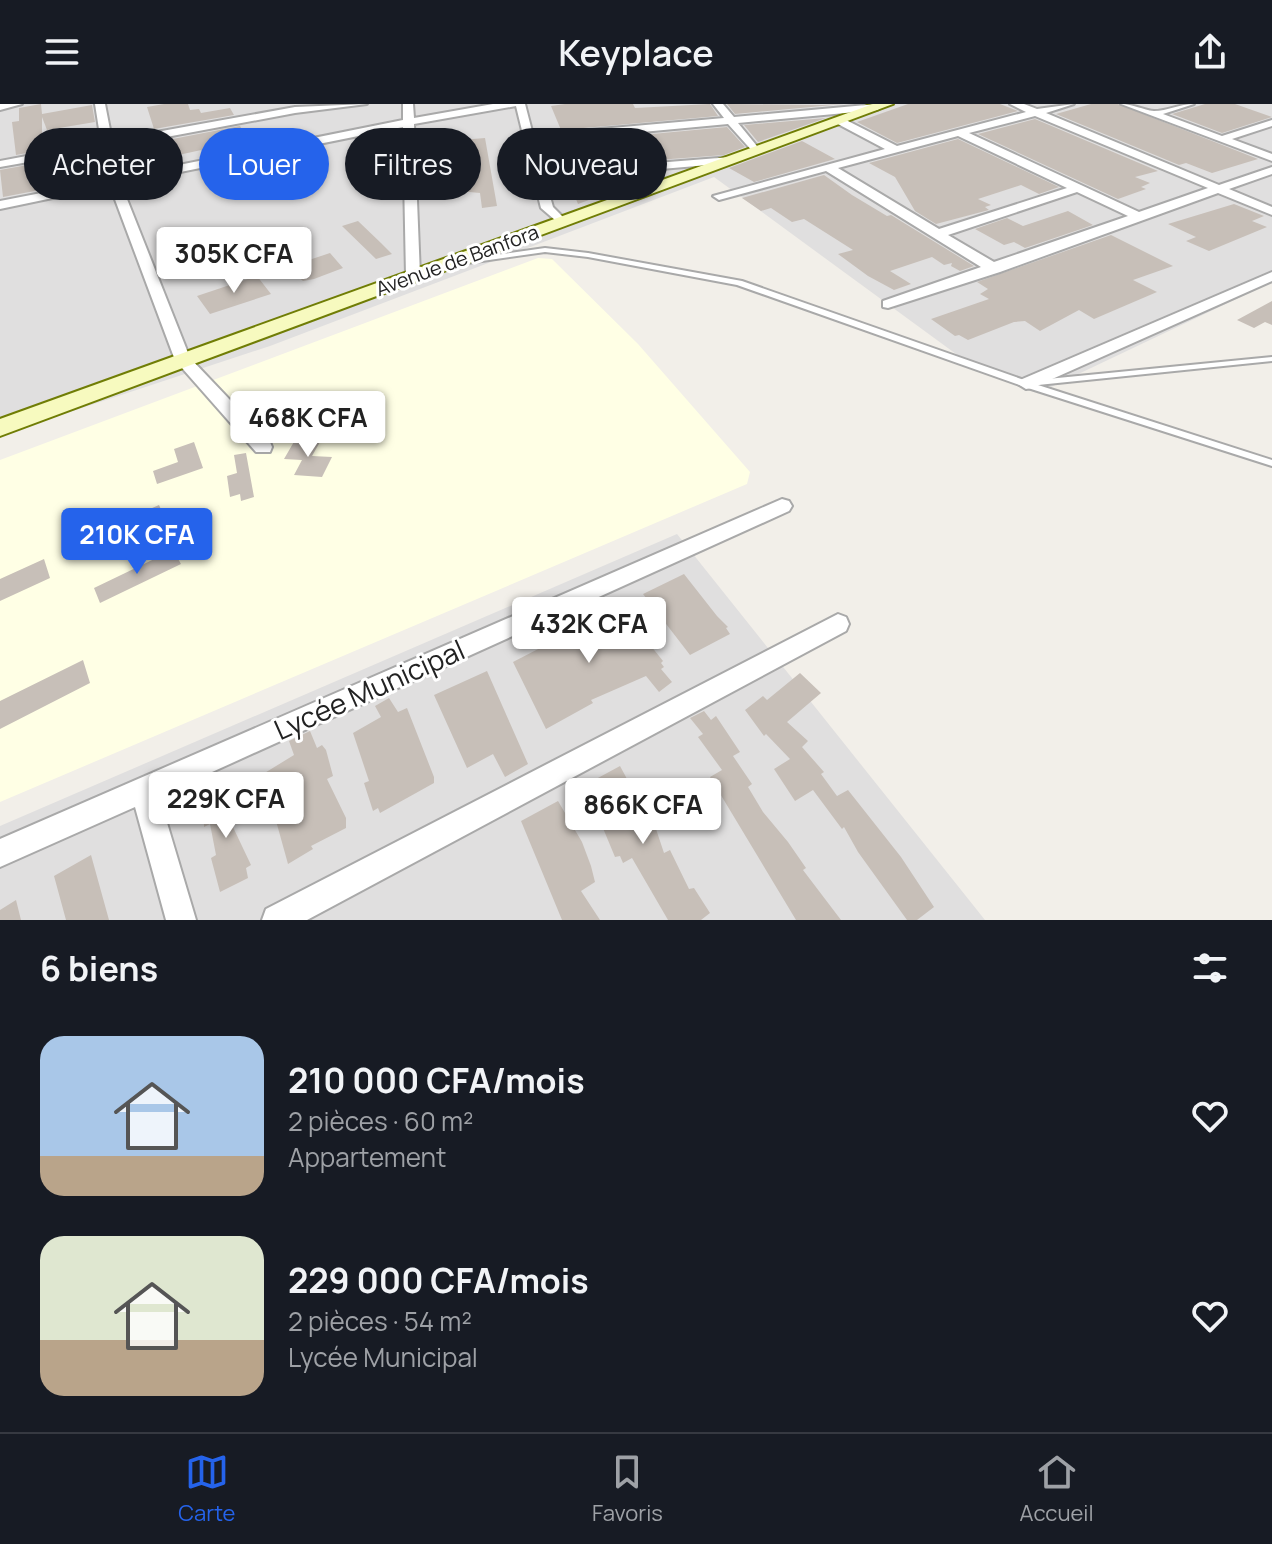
<!DOCTYPE html>
<html lang="fr">
<meta charset="utf-8">
<style>
body{margin:0;font-family:Manrope,sans-serif;background:#20242c;color:#f1f3f6;height:100vh;display:flex;flex-direction:column;font-size:30px;white-space:nowrap}
*{box-sizing:border-box;margin:0}
p{font-size:26px;color:#9ea1a6}
.icon{flex:none;width:44px;height:44px;fill:none;stroke:currentColor;stroke-width:2;stroke-linecap:round;stroke-linejoin:round}
.map{position:relative;height:816px;overflow:hidden}
.details{display:flex;flex-direction:column;background:#171b24;flex:1}
.details>*{flex:none}
.guide{position:absolute;left:24px;top:24px;width:800px;height:72px;display:flex;gap:16px}
.price{position:absolute;translate:-50% -68px;padding:0 18px;border-radius:8px;background:#fff;color:#222;font-size:26px;line-height:52px;filter:drop-shadow(0 2px 4px #0008)}
.price::after{content:'';position:absolute;left:50%;top:48px;width:24px;height:18px;margin-left:-12px;background:inherit;clip-path:polygon(0 0,100% 0,50% 100%)}
.price.selected{background:#2563eb;color:#fff}
ul{padding:0;list-style:none}
li{display:flex;align-items:center;gap:24px;height:200px;padding:0 40px}
li span{display:grid;place-items:center;flex:none;width:224px;height:160px;border-radius:24px;color:#555}
li>.icon{margin-inline-start:auto}
span .icon{width:96px;height:96px;fill:#fffc;stroke-width:1}
li b{font-size:34px}
h2{display:flex;justify-content:space-between;align-items:center;height:96px;padding:0 40px;font-size:34px}
.pill{padding:0 28px;border-radius:36px;background:#171b24;box-shadow:0 2px 6px #0004;font-size:28px;line-height:72px}
.pill.selected{background:#2563eb;color:#fff}
header{display:flex;justify-content:space-between;align-items:center;height:104px;padding:0 40px;background:#171b24;font-size:36px;font-weight:600}
.menu{display:flex;justify-content:space-around;align-items:center;height:112px;border-top:2px solid #363941;background:#171b24;font-size:22px;color:#9ea1a6}
.menu a{display:grid;justify-items:center;gap:4px}
.menu .selected{color:#2563eb}
.map>svg:first-child{display:block}
.residential{fill:#e0dfdf}
.education{fill:#ffffe5}
.building{fill:#c7bfb8}
.lines{fill:none;stroke-linecap:round;stroke-linejoin:round}
.service-casing{stroke:#a9a9a9;stroke-width:4}
.minor-casing{stroke:#a9a9a9;stroke-width:4}
.secondary-casing{stroke:#707d05;stroke-width:4}
.service{fill:#fff;fill-rule:evenodd}
.minor{fill:#fff;fill-rule:evenodd}
.secondary{fill:#f7fabf;fill-rule:evenodd}
.labels{text-anchor:middle;dominant-baseline:central;stroke-width:6;stroke-linejoin:round;paint-order:stroke}
.far-street-label{font-size:20px;fill:#222;stroke:#fff}
.near-street-label{font-size:28px;fill:#222;stroke:#fff}
</style>
<header><svg class="icon" aria-label="menu" viewBox="0 0 24 24"><path d="M4 6h16M4 12h16M4 18h16"/></svg>Keyplace<svg class="icon" aria-label="share" viewBox="0 0 24 24"><path d="M12 15V3M7 8l5-5 5 5M5 13v7h14v-7"/></svg></header>
<div class="map">
<svg width="1272" height="816" viewBox="0 0 1272 816">
<rect width="100%" height="100%" fill="#f2efe9"/>
<path class="residential" d="M0 0H1272V178L1051 283 967 258 714 73 270 242 0 331Z
M677 430 985 816H0V722Z"/>
<path class="education" d="M538 154 552 155 638 240 750 368 747 380 0 698V356Z"/>
<path class="building" d="M41 0 42 10 92 1 95 18 47 26 42 13V27H40H42L43 46 16 51 12 18 19 17V4Z
M164 0H188L190 6 199 5 201 9 230 4 234 11 154 25 147 3Z
M565 0H633L635 4 710 0 718 12 561 26 551 2Z
M727 0 822 1 844 0 735 10Z
M908 0H1000L1018 7 897 39 857 18Z
M1091 0H1118L1258 55 1212 69 1186 59 1179 61 1056 10Z
M1205 0H1235L1272 13 1222 29 1172 10Z
M826 14 758 38 744 21Z
M1035 15 1158 67 1135 73 1150 79 1141 83 1146 85 1118 95 978 30Z
M240 22 245 30 238 33 246 32 253 43 221 50 215 44 206 45 169 53 167 47 161 49 157 38Z
M727 23 745 43 724 51 578 62 566 38Z
M48 28 78 32 79 39 54 44Z
M485 34 497 102 482 104 480 89 459 87 454 41H461V36Z
M958 35 1059 83 1039 90 1021 81 978 95 991 101 985 103 989 106 936 120 915 107 895 73 869 59Z
M802 37 835 55 754 78 729 64Z
M81 52 83 63 77 64 81 78 70 80 59 56Z
M44 58 45 85 3 93 0 66Z
M666 68 642 72 646 75 578 100 569 78Z
M824 71 852 91 887 112 891 111 974 162 960 167 951 162 952 159 944 161 932 153 890 167 911 180 894 186 868 172 838 150 853 146 804 115 792 118 771 104 761 107 742 94Z
M1234 100 1264 112 1252 117 1267 123 1209 147 1186 137 1196 133 1168 120Z
M1068 107 1093 121 1025 144 1014 138 1004 141 975 125 1007 114 1023 122Z
M358 117 381 139 392 150 376 155 342 122Z
M1111 131 1173 162 1133 176 1157 188 1094 215 1079 206 1040 227 1025 217 1014 218 968 236 959 231 955 232 931 215 989 195 980 190 988 185 977 178Z
M330 149 343 164 314 175 303 177 288 163Z
M257 172 271 190 210 210 197 192Z
M1272 197V221L1265 218 1254 224 1237 216Z
M295 336 320 338 312 352 332 353 322 373 294 371 302 356 284 355Z
M194 338 203 364 157 380 153 367 178 358 174 345Z
M246 349 254 393 241 397 240 390 230 393 227 372 237 369 234 351Z
M159 401 167 418 83 455 77 437Z
M173 446 181 460 100 499 94 484Z
M44 455 50 474 0 497V475Z
M684 470 717 512 728 523 726 524 730 530 690 551 643 490Z
M629 498 647 537 663 557 661 559 664 563 661 565 672 578 659 588 646 572 591 596 593 599 546 625 513 558Z
M83 556 90 579 0 625V597Z
M487 567 528 660 505 673 493 650 467 664 434 591Z
M800 569 821 589 787 618 808 637 802 643 824 668 821 670 837 692 848 686 901 753 934 803 917 816H907L858 748 844 723 842 725 813 686 795 697 774 665 790 655 766 630 764 632 745 606 763 592 767 596Z
M389 594 398 608 407 604 434 673V679L380 709 378 704 373 707 364 679 369 677 353 629 381 613 375 602Z
M704 607 711 616 716 612 740 648 733 652 752 680 748 683 763 708 788 738 806 764 803 766 841 816H796L710 673 722 666 698 633 703 630 690 614Z
M310 627 317 644 322 641 326 646 333 672 327 675 346 714V724L311 742 313 745 288 760 263 670 294 651 289 637Z
M620 662 653 723 655 722 664 749 670 746 689 785 694 784 710 809 701 816H668L632 754 623 759 620 752 615 753 585 681Z
M234 685 239 718 232 721 251 761 246 764 248 774 220 788 211 754 216 751 210 720 204 723 203 697Z
M558 697 582 738 591 762 595 778 581 787 600 816H562L521 717Z
M91 751 109 816H66L54 772Z
M16 796 21 816H0V806Z"/>
<g class="lines">
<g class="service-casing">
<path id="service" d="M545 144 588 149 742 177 1027 277 1272 253V257L1038 281 1272 356V362L1028 284 737 181 588 153 545 148 461 160 458 158 461 156Z"/>
</g>
<g class="minor-casing">
<path id="minor" d="M0 0H22L0 6Z
M95 0H105L112 36 295 3 367 0 295 9 113 43 119 73 403 16V0H413L414 14 493 0H525L533 31 724 14 713 0H723L734 13 877 0 882 3 877 6 738 19 761 47 755 50 728 20 535 38 543 68 731 53 737 56 731 59 545 75 553 103 568 118 562 122 541 104 516 2 414 20 420 172 413 176 406 172 403 23 121 80 190 254 270 338 272 343 270 348H256L175 256 110 82 0 105V97L108 76 102 45 0 63V57L101 38Z
M1010 0H1024L1037 5 1074 0 1046 9 1219 81 1272 63V70L1229 85 1272 103V111L1218 89 1000 168 888 204 883 203V197L981 163 826 67 719 96 713 92 885 45 836 19V15H844L897 42 1026 8ZM1035 12 1208 84 1139 108 969 29ZM958 32 1067 84 939 125 838 64ZM1077 88 1128 112 994 158 948 131Z
M1121 0C1133 0 1143 6 1154 7 1167 7 1180 0 1194 0L1163 10 1222 32 1272 16V22L1232 35 1272 50V57Z
M1272 168V177L1032 284 1026 285 1018 280 1020 276Z
M782 395 789 397 792 402 789 407 159 692 196 816H166L135 703 0 763V735Z
M838 510 846 513 849 520 846 527 307 816H262L266 805Z"/>
</g>
<g class="secondary-casing">
<path id="secondary" d="M873 0H893L0 332V315Z"/>
</g>
<use href="#service" class="service"/>
<use href="#minor" class="minor"/>
<use href="#secondary" class="secondary"/>
</g>
<g class="labels">
<g class="far-street-label">
<text transform="translate(457 156) rotate(-20)">Avenue de Banfora</text>
</g>
<g class="near-street-label">
<text transform="translate(369 585) rotate(-24)">Lycée Municipal</text>
</g>
</g>
</svg>
<b class="price" style="left:234px;top:191px">305K CFA</b>
<b class="price" style="left:308px;top:355px">468K CFA</b>
<b class="price selected" style="left:137px;top:472px">210K CFA</b>
<b class="price" style="left:589px;top:561px">432K CFA</b>
<b class="price" style="left:226px;top:736px">229K CFA</b>
<b class="price" style="left:643px;top:742px">866K CFA</b>
<div class="guide">
<a class="pill">Acheter</a>
<a class="pill selected">Louer</a>
<a class="pill">Filtres</a>
<a class="pill">Nouveau</a>
</div>
</div>
<section class="details">
<h2>6 biens<svg class="icon" aria-label="filters" viewBox="0 0 24 24"><path d="M4 7h16M4 17h16"/><circle cx="9" cy="7" r="2"/><circle cx="15" cy="17" r="2"/></svg></h2>
<ul>
<li><span style="background:linear-gradient(#a9c7e8 75%,#b9a48a 0)"><svg class="icon" aria-label="home" viewBox="0 0 24 24"><path d="M3 11l9-7 9 7M6 9v11h12V9"/></svg></span><div><b>210 000 CFA/mois</b><p>2 pièces · 60 m²</p><p>Appartement</p></div><svg class="icon" aria-label="heart" viewBox="0 0 24 24"><path d="M12 20l-8-8c-3-5 5-10 8-4 3-6 11-1 8 4z"/></svg></li>
<li><span style="background:linear-gradient(#dfe7d0 65%,#b9a48a 0)"><svg class="icon" aria-label="home" viewBox="0 0 24 24"><path d="M3 11l9-7 9 7M6 9v11h12V9"/></svg></span><div><b>229 000 CFA/mois</b><p>2 pièces · 54 m²</p><p>Lycée Municipal</p></div><svg class="icon" aria-label="heart" viewBox="0 0 24 24"><path d="M12 20l-8-8c-3-5 5-10 8-4 3-6 11-1 8 4z"/></svg></li>
</ul>
</section>
<nav class="menu">
<a class="selected"><svg class="icon" aria-label="map" viewBox="0 0 24 24"><path d="M3 6l6-2 6 2 6-2v14l-6 2-6-2-6 2zM9 4v14M15 6v14"/></svg>Carte</a>
<a><svg class="icon" aria-label="saved" viewBox="0 0 24 24"><path d="M7 4h10v16l-5-4-5 4z"/></svg>Favoris</a>
<a><svg class="icon" aria-label="home" viewBox="0 0 24 24"><path d="M3 11l9-7 9 7M6 9v11h12V9"/></svg>Accueil</a>
</nav>
